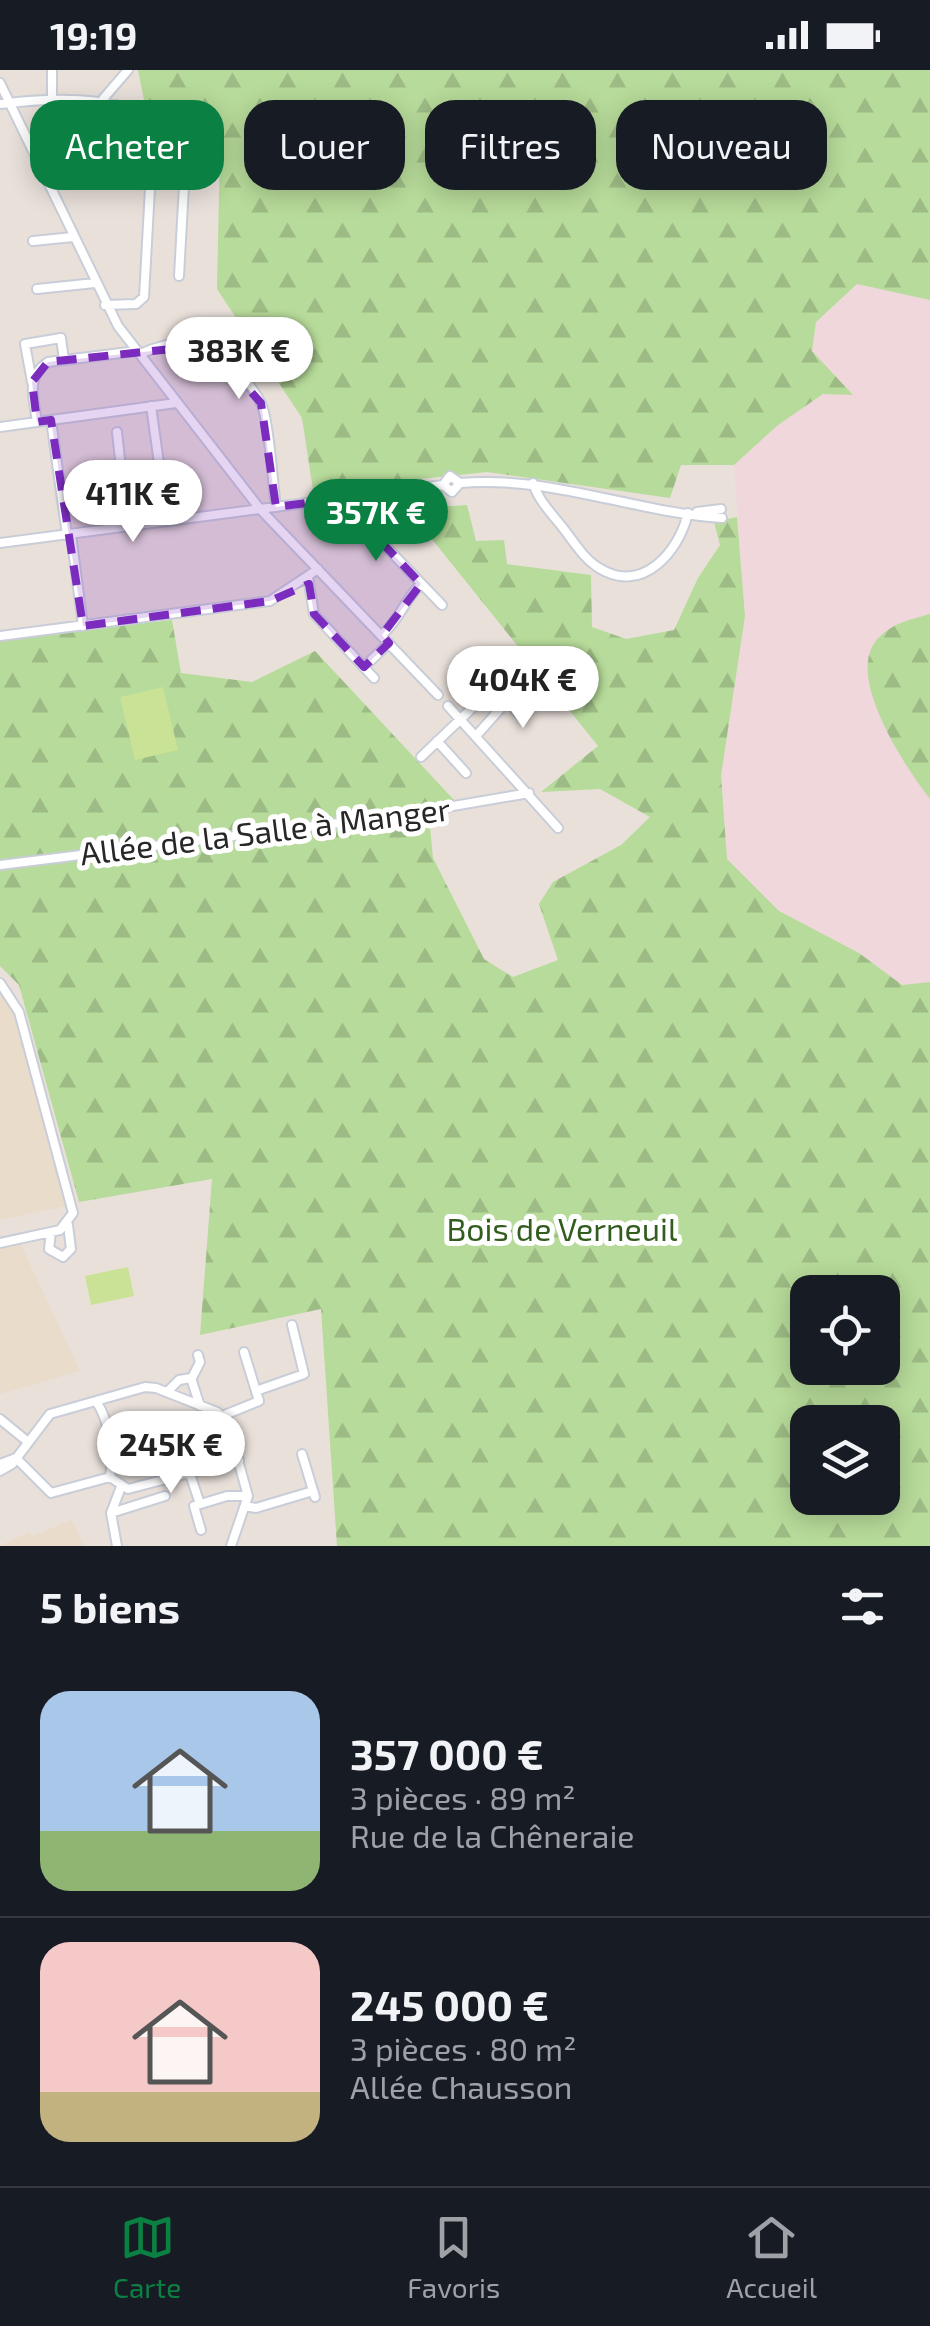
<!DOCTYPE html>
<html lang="fr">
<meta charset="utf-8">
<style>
body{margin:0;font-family:"Exo 2",sans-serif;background:#242831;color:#f1f3f6;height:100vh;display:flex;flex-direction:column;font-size:38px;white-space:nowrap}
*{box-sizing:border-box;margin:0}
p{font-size:32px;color:#9ea1a6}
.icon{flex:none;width:55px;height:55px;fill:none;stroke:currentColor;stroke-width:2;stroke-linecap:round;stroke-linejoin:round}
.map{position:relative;height:1476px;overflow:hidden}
.panel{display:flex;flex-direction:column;background:#171b24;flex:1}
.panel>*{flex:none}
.top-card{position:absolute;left:30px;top:30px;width:870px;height:90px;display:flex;gap:20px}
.buttons{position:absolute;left:790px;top:1205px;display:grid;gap:20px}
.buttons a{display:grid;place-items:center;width:110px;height:110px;border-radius:20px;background:#171b24;box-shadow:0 5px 25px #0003;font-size:50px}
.price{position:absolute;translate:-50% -85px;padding:0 22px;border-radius:35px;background:#fff;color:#222;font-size:32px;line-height:65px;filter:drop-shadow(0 2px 5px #0008)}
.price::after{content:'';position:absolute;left:50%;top:60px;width:30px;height:22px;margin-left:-15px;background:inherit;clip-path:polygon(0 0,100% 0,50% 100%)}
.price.on{background:#0b8043;color:#fff}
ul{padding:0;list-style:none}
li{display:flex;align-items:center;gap:30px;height:250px;padding:0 40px}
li+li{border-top:2px solid #363941}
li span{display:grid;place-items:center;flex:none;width:280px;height:200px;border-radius:30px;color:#555}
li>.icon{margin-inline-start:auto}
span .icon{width:120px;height:120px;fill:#fffc;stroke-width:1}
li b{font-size:42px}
h2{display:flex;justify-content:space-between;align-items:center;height:120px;padding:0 40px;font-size:42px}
.pill{padding:0 35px;border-radius:30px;background:#171b24;box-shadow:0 5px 25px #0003;font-size:35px;line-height:90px}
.pill.on{background:#0b8043;color:#fff}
.status{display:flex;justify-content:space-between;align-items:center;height:70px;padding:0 50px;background:#171b24;direction:ltr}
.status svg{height:28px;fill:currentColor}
.tab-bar{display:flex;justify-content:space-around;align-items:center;height:140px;border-top:2px solid #363941;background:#171b24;font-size:28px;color:#9ea1a6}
.tab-bar a{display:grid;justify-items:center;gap:5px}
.tab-bar .on{color:#0b8043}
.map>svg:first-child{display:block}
.education{fill:#e9dcca}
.medical{fill:#efd7db}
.forest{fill:url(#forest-firs);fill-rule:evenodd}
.pitch{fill:#cae296}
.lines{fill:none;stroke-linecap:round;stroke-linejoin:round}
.minor-casing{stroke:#c8cdd8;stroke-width:12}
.minor{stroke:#fff;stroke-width:8}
.marked{fill:#7b2cbf;fill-opacity:0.2;stroke:#7b2cbf;stroke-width:8;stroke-dasharray:20 12;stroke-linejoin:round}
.labels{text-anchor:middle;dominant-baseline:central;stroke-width:10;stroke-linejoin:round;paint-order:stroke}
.street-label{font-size:32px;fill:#272727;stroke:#fff}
.park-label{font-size:32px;fill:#325d1f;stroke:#fff}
</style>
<div class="status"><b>19:19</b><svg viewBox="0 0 49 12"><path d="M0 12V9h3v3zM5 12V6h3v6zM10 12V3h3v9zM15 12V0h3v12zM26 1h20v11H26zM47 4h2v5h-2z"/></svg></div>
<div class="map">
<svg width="930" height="1476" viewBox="0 0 930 1476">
<defs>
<pattern id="forest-firs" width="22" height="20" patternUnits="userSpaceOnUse" patternTransform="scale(2.5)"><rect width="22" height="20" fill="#b7db9a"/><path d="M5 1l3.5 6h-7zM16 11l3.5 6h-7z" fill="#9dbc85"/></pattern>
</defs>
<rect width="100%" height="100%" fill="#e9e0da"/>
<path class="education" d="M0 924 15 941 67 1136 0 1150Z
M20 1173 80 1301 0 1324V1178Z
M72 1450 84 1476H0L29 1462 32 1466Z"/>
<path class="medical" d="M857 214 930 230V912L902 915 859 883 779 841 727 789 721 706 745 546 734 395 778 355 823 324H852L812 281 816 252Z"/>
<path class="forest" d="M138 0H930V230L857 214 816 252 812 281 853 325 823 324 778 355 734 395H681L670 428 487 402 313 420 302 348 217 219 220 75 145 35Z
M467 435 476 471 504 470 507 494 591 505 592 557 626 569 674 560 698 508 720 475 714 452 737 447 745 546 721 706 727 789 779 841 859 883 902 915 930 912V1476H337L321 1239 200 1265 212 1109 79 1132 19 915 0 896V569L172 550 181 603 252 612 315 581 454 730 430 757 433 788 484 889 513 907 558 890 539 834 553 812 621 775 650 747 600 719 541 722 598 676 427 463 438 437ZM808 1222H882V1298H808ZM808 1352H882V1428H808Z
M930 544V729C906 698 847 610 875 572 889 554 909 550 930 544Z"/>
<path class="pitch" d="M163 617 178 680 135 690 120 627Z
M128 1197 134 1226 91 1235 85 1206Z"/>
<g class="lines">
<g class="minor-casing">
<path id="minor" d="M52 0V31
M0 13 118 256 260 439 438 625
M103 29 128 0
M0 34C72 25 122 28 187 61L179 206
M33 171 73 167
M37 219 95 213
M105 235 136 234 144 227 154 45
M140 284C186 264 214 269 244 308 252 319 261 329 264 342 271 373 272 406 276 437
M32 312 25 274 61 268 64 290
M151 336 167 451
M51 350 67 465
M37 352C34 329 25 307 48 292L137 281
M0 357 176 333
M533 413C538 430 552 444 563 458 574 472 584 489 599 498 642 525 679 482 688 443
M443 415 452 422 460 413
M361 426 367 457 442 535
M62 427 123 417 117 362
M697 442 721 439
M71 464 83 556
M0 473 443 415 450 406 460 413C549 405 633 442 722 448
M308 507 314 544 374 608
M382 565C402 546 403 532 421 514
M0 566 270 531 318 499
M364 597 389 573
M448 636 558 758
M476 666 507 631 518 643 543 621
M437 671 466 703
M421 687 494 617 507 631
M0 795 395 746 529 723
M0 913 19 942 73 1143 60 1160 0 1173
M51 1162 49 1179 63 1187 71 1179 68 1155
M192 1308 200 1292 198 1285
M256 1321 304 1304 292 1255
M167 1322 179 1310 191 1308 200 1336
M96 1331C110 1352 114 1383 110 1407
M222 1346 259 1331 244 1282
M0 1349 28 1372
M178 1376 186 1404
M302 1384 315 1427
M16 1388 51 1423 110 1407
M113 1391 181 1370 186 1374 179 1380
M0 1394 16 1388
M0 1401 12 1394 50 1344 145 1317 156 1318 217 1342 227 1351 248 1426 231 1476
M190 1404 200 1434
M110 1407 128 1419 239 1390
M245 1436 256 1438 313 1421
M111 1443 165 1426
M201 1460 194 1436 227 1426H248
M117 1476 111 1443 121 1417"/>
</g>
<use href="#minor" class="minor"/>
</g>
<path class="marked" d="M209 275 261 333 276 437 361 426 367 457 421 514 382 565 389 573 364 597 314 544 309 514 270 531 83 556 51 350 37 352 32 312 48 292Z"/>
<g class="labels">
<g class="street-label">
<text transform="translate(265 760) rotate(-7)">Allée de la Salle à Manger</text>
</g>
<g class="park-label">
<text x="562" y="1158">Bois de Verneuil</text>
</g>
</g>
</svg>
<div class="buttons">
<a><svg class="icon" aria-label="locate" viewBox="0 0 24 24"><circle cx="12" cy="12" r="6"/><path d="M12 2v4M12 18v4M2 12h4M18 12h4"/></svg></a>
<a><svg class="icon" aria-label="layers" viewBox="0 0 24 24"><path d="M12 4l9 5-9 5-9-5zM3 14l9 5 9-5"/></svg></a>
</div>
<b class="price" style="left:239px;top:332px">383K €</b>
<b class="price" style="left:133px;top:475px">411K €</b>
<b class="price on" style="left:376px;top:494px">357K €</b>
<b class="price" style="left:523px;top:661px">404K €</b>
<b class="price" style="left:171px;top:1426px">245K €</b>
<div class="top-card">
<a class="pill on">Acheter</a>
<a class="pill">Louer</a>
<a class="pill">Filtres</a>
<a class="pill">Nouveau</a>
</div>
</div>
<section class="panel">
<h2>5 biens<svg class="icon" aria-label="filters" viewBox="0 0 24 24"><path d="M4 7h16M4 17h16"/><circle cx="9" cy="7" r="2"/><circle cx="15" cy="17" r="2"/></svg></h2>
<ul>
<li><span style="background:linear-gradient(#a9c7e8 70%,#8fb573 0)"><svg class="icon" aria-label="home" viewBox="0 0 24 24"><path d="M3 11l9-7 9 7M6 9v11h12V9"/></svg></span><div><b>357 000 €</b><p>3 pièces · 89 m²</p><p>Rue de la Chêneraie</p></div></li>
<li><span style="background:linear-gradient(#f6c9c9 75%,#c2b280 0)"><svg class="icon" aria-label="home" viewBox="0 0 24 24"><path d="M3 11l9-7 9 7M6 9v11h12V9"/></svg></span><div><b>245 000 €</b><p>3 pièces · 80 m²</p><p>Allée Chausson</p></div></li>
</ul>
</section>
<nav class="tab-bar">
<a class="on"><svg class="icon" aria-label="map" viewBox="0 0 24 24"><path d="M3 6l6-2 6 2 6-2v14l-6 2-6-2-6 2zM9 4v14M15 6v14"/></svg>Carte</a>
<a><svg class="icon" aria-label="saved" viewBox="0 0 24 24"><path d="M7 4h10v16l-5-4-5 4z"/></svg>Favoris</a>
<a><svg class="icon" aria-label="home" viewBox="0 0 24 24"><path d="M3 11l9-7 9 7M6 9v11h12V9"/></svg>Accueil</a>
</nav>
